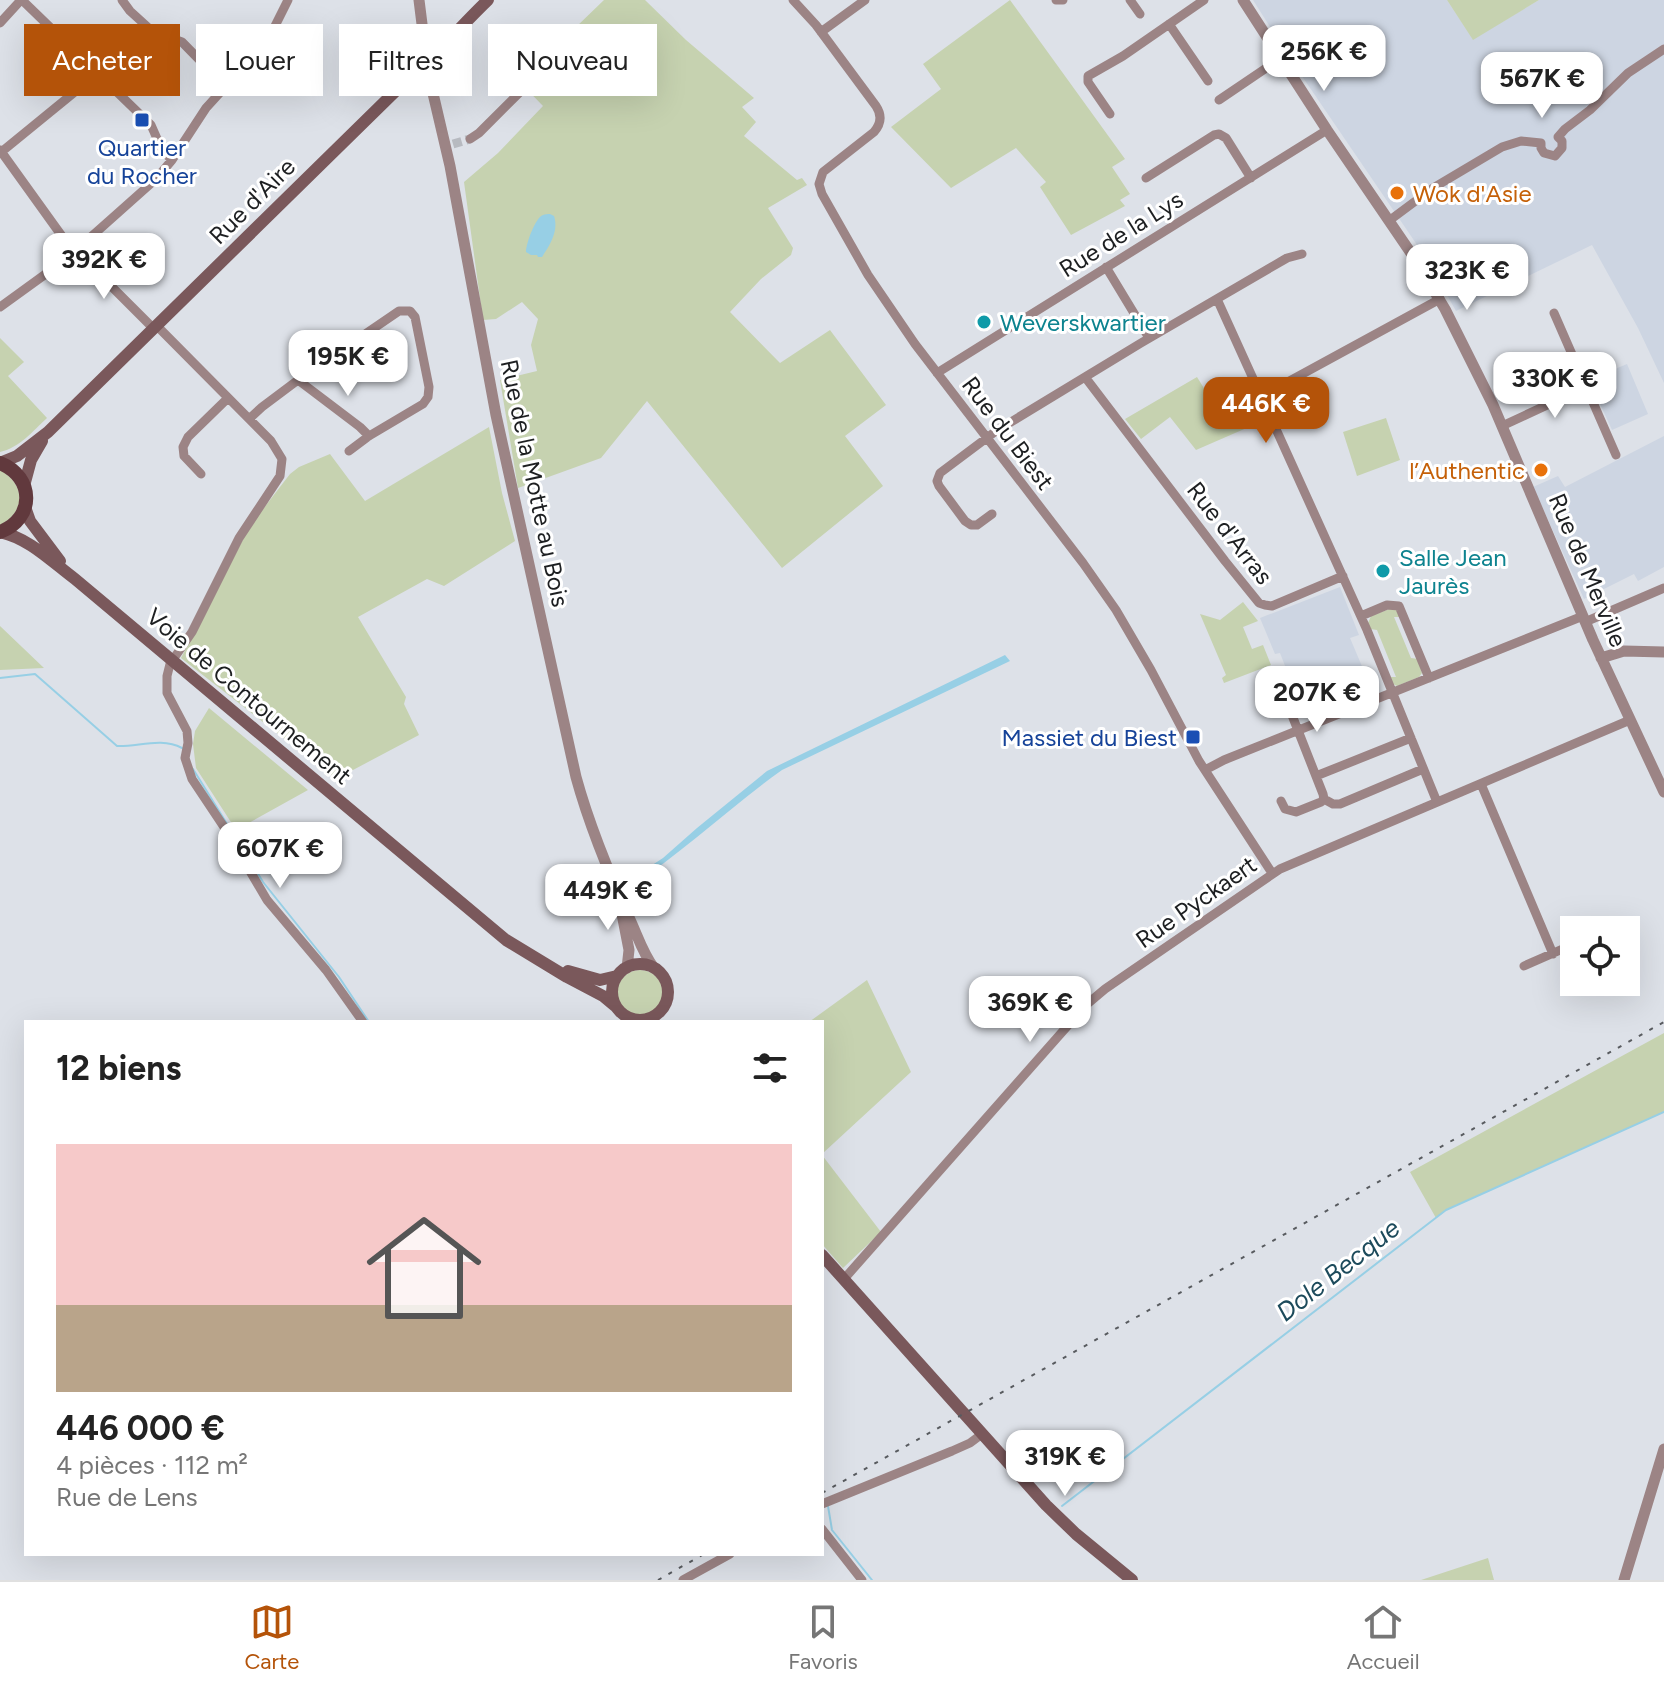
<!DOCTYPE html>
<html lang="fr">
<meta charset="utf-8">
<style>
body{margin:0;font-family:Figtree,sans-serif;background:#f6f6f6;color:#222;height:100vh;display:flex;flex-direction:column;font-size:30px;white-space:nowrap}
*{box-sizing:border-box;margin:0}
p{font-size:26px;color:#767676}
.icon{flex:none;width:44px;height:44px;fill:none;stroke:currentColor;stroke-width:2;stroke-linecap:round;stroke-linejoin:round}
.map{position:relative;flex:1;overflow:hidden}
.panel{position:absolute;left:24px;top:1020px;width:800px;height:536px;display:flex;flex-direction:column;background:#fff;border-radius:0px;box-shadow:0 8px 32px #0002}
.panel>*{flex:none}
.top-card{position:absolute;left:24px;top:24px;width:800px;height:72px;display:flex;gap:16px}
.fabs{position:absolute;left:1560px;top:916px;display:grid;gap:16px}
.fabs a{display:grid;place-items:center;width:80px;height:80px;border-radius:0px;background:#fff;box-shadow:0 8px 32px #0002;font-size:40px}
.price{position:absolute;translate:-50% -68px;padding:0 18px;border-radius:16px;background:#fff;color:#222;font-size:26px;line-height:52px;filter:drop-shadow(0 2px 4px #0008)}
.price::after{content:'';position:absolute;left:50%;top:48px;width:24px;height:18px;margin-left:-12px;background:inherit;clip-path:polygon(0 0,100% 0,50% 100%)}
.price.active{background:#b45309;color:#fff}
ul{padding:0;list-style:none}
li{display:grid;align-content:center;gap:16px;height:424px;padding:0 32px}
li span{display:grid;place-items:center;height:248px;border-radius:0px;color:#555}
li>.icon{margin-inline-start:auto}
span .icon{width:144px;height:144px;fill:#fffc;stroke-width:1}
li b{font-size:34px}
h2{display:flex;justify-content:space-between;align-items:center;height:96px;padding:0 32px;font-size:34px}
.tag{padding:0 28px;border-radius:0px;background:#fff;box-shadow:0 8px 32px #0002;font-size:28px;line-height:72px}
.tag.active{background:#b45309;color:#fff}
.tabs{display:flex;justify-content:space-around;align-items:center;height:112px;border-top:2px solid #e0e0e0;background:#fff;font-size:22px;color:#767676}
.tabs a{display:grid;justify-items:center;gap:4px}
.tabs .active{color:#b45309}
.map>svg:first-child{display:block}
.built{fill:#cdd5e2}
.green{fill:#c6d2b0}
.water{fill:#97cfe5}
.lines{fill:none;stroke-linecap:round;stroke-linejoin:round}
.stream{stroke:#97cfe5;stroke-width:2}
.minor-tunnel{stroke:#b7bac0;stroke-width:9;stroke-dasharray:9 4.5;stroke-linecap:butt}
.minor{stroke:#9c8485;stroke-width:9}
.tertiary{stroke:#9c8485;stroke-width:11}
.secondary{stroke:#7a585b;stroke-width:12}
.primary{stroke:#61393d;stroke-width:14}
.rail{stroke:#585b5f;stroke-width:2;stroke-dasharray:4 8;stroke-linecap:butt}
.transit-dot{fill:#1a4fb4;stroke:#fff;stroke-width:3}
.food-dot{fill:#e8710a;stroke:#fff;stroke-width:3}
.culture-dot{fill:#0f9aa8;stroke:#fff;stroke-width:3}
.labels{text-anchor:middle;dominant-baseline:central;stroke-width:6;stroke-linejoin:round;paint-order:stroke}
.transit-label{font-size:24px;fill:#164399;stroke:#fff}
.food-label{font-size:24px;fill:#c56008;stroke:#fff;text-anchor:start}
.street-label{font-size:24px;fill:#1d1f21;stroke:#fff}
.culture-label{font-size:24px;fill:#0d838f;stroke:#fff;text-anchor:start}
.water-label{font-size:26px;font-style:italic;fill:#1c4a5b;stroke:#fff}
</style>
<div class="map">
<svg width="1664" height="1580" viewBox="0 0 1664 1580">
<rect width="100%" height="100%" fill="#dde1e8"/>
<path class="built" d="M1253 0H1447L1473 39 1539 0H1664V383L1638 328 1592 245 1456 311 1426 258 1293 63Z
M1627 364 1648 414 1612 430 1589 380Z
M1664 436V567L1638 581 1634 574 1584 599 1533 487 1558 476 1565 487Z
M1340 587 1359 635 1350 638 1372 690 1305 717 1280 653 1275 654 1260 618Z"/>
<path class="green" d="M604 0H645L686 40 754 98 742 107 756 122 744 136 797 180 802 178 807 185 768 208 793 248 791 255 761 279 730 312 780 363 830 330 886 405 845 436 883 486 782 568 647 401 601 458 518 488 500 380 537 371 531 345 538 319 522 302 496 319 483 320 464 182 498 153 543 106 507 69 522 56 544 52 557 38 572 51 585 37 575 28Z
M1010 0 1125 159 1112 167 1130 194 1120 200 1125 206 1071 235 1040 187 1046 182 1016 148 951 188 891 127 941 89 923 64Z
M1447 0H1539L1473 40Z
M0 338 24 362 8 376 47 418C33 431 19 448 0 452Z
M1197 377 1215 406 1249 386 1265 420 1196 450 1170 417 1141 439 1125 419Z
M1386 418 1400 460 1357 476 1343 432Z
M489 427 502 493 515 541 444 586 427 579 358 617 406 697 404 704 419 735 336 779 181 658 250 526 290 474 299 467 330 454 365 501Z
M0 470C25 484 27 511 0 525Z
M1243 602 1258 621 1243 627 1252 649 1263 645 1271 665 1224 683 1222 678 1226 675 1200 614 1220 620Z
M1392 608H1396L1401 617H1394L1411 658 1418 659 1422 673 1419 677 1397 686 1393 684 1390 677H1396L1377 630 1370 629 1368 623 1371 616Z
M0 626 44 668 0 670Z
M209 708 308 790 236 830 196 768 193 744 195 731Z
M617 993a23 23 0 1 1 46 0a23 23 0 1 1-46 0Z
M867 980 911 1072 822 1154V1022H809Z
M1664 1033V1112L1446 1210 1436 1218 1410 1172Z
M822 1155 881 1232 843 1268 822 1244Z
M1488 1558 1494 1580H1421Z"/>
<path class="water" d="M550 214 554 216C559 231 550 245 542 257H538L537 255H531L526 252C526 244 535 218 543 215 545 214 548 214 550 214Z
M1005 655 1010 661 782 770C729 808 683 853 628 888L626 882 663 858 697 828 767 771Z"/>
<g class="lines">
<path class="stream" d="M0 678 35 674 117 746C138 747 161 737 182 748
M193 769 263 882 339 977 369 1022
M828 1506 832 1530 872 1580
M1062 1506 1446 1210 1664 1112"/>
<path class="minor-tunnel" d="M453 144 470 139"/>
<path class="minor" d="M22 0 151 125 162 150 172 160
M122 0 130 11 152 31 182 42 226 87
M793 0 816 25 876 106C882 115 881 124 874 132L823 172 819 184 822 194 868 275 915 344 1083 563 1116 610 1151 670 1199 761 1272 873
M1056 0H1063
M1130 0 1140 14
M0 23 21 0
M1169 24 1208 81
M821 32 865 0
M1219 100 1281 58
M1110 114 1088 82V76L1123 56 1204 0
M1558 137 1565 129 1590 110 1628 73 1664 49
M470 139 479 133 523 89
M1541 143V148L1544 153 1555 156 1562 148V141L1558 137
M0 150 64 239 154 329
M0 153 98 73
M1146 178 1214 135 1219 134 1226 138 1251 178
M1390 220 1433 188 1502 147 1521 141 1541 143
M1106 267 1149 338
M1217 299 1367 630 1437 802
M0 307 65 260 156 179 172 160 206 108 268 40 288 0
M1554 313 1616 455
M157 326 271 441 282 459 280 476 239 538 192 632 170 664 167 676V693L187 731 188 743 185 758 192 779 224 827 267 900 326 970 363 1022
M937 373 1327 130
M1085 377 1225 561 1259 603 1265 605 1272 606 1343 576
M298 380 360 427 369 436
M1262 396 1440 299
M249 419 262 407 298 380 399 311H410L415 317 429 387 428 397 423 404 369 436 349 451
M1502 426 1586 387
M201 474 184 456 183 447 188 437 228 398
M992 514 977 525H971L965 521 939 486 937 481 940 473 996 431 1141 343 1287 258 1302 254
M1361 616 1387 605 1399 606 1429 678
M1585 622 1664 588
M1275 672 1323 794 1324 799
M1205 770 1224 760 1583 616
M1316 776 1411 738
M1481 784 1553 954
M1281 801 1285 809 1296 812 1321 802 1324 799 1333 804H1340L1423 769
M1524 966 1574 944
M844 1279 1086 1005 1105 989 1280 869 1630 720
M822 1504 952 1451 970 1443 982 1434
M822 1529 862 1580
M683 1580 730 1554"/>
<path class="tertiary" d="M419 0 425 48
M1243 0 1327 130 1413 256 1445 309 1493 405 1593 640 1664 792
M429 60 428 72 450 166 496 415 576 777C590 828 610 876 632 924 639 940 644 955 654 968
M1601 658 1624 651 1664 652
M622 914 629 950 627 968
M1624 1580 1664 1449"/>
<path class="secondary" d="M419 67 425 55 427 43C433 39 441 42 449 38
M0 463 17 456 48 432 414 73C440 51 463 24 488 0
M24 486 31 460 42 441
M25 507 30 521 60 561
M0 532C29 538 52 562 75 579L506 940 567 977 603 996 615 1006
M612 992a28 28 0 1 1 56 0a28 28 0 1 1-56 0Z
M568 971 600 980 617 976
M822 1255 1046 1505 1076 1534 1132 1580"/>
<path class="primary" d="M0 463C35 477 35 519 0 532"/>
<path class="rail" d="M822 1493 1664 1022
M658 1580 704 1554"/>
</g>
<g class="transit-dot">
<rect x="134" y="112" width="16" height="16" rx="4"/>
<rect x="1185" y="729" width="16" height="16" rx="4"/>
</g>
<g class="food-dot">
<circle cx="1397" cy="193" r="8"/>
<circle cx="1541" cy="470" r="8"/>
</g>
<g class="culture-dot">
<circle cx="984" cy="322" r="8"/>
<circle cx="1383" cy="571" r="8"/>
</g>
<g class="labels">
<g class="transit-label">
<text x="142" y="147">Quartier<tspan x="142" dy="28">du Rocher</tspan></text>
<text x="1177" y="737" text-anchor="end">Massiet du Biest</text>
</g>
<g class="food-label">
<text x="1413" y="193">Wok d'Asie</text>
<text x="1525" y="470" text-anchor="end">l’Authentic</text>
</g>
<g class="street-label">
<text transform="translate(252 201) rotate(-45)">Rue d'Aire</text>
<text transform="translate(1121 234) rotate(-32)">Rue de la Lys</text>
<text transform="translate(1008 433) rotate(53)">Rue du Biest</text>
<text transform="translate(535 483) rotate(78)">Rue de la Motte au Bois</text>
<text transform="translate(1230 533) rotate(52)">Rue d'Arras</text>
<text transform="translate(1588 570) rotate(67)">Rue de Merville</text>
<text transform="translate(249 696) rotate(40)">Voie de Contournement</text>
<text transform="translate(1196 902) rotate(-35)">Rue Pyckaert</text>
</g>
<g class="culture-label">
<text x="1000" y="322">Weverskwartier</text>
<text x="1399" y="557">Salle Jean<tspan x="1399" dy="28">Jaurès</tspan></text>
</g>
<g class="water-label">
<text transform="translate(1338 1270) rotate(-38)">Dole Becque</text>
</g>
</g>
</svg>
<div class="fabs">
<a><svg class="icon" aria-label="locate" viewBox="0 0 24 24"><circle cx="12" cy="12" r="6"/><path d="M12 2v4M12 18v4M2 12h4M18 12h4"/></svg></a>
</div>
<b class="price" style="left:1324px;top:93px">256K €</b>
<b class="price" style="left:1542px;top:120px">567K €</b>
<b class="price" style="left:104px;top:301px">392K €</b>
<b class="price" style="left:1467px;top:312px">323K €</b>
<b class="price" style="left:348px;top:398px">195K €</b>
<b class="price" style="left:1555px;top:420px">330K €</b>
<b class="price active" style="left:1266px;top:445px">446K €</b>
<b class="price" style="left:1317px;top:734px">207K €</b>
<b class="price" style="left:280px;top:890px">607K €</b>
<b class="price" style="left:608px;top:932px">449K €</b>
<b class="price" style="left:1030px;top:1044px">369K €</b>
<b class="price" style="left:1065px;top:1498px">319K €</b>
<div class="top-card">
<a class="tag active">Acheter</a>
<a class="tag">Louer</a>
<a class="tag">Filtres</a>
<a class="tag">Nouveau</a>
</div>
<section class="panel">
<h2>12 biens<svg class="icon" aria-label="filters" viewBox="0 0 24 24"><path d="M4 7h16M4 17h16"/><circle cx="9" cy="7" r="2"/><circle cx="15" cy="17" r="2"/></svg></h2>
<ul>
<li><span style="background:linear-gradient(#f6c9c9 65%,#b9a48a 0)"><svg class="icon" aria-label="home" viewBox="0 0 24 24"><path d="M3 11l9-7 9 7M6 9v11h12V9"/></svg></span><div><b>446 000 €</b><p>4 pièces · 112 m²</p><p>Rue de Lens</p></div></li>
</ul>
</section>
</div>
<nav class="tabs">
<a class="active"><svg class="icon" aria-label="map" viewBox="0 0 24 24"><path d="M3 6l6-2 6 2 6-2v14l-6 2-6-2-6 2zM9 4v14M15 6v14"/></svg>Carte</a>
<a><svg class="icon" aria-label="saved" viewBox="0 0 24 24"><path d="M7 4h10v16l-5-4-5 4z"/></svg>Favoris</a>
<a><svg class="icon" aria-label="home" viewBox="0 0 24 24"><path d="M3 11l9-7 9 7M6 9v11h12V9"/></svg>Accueil</a>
</nav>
